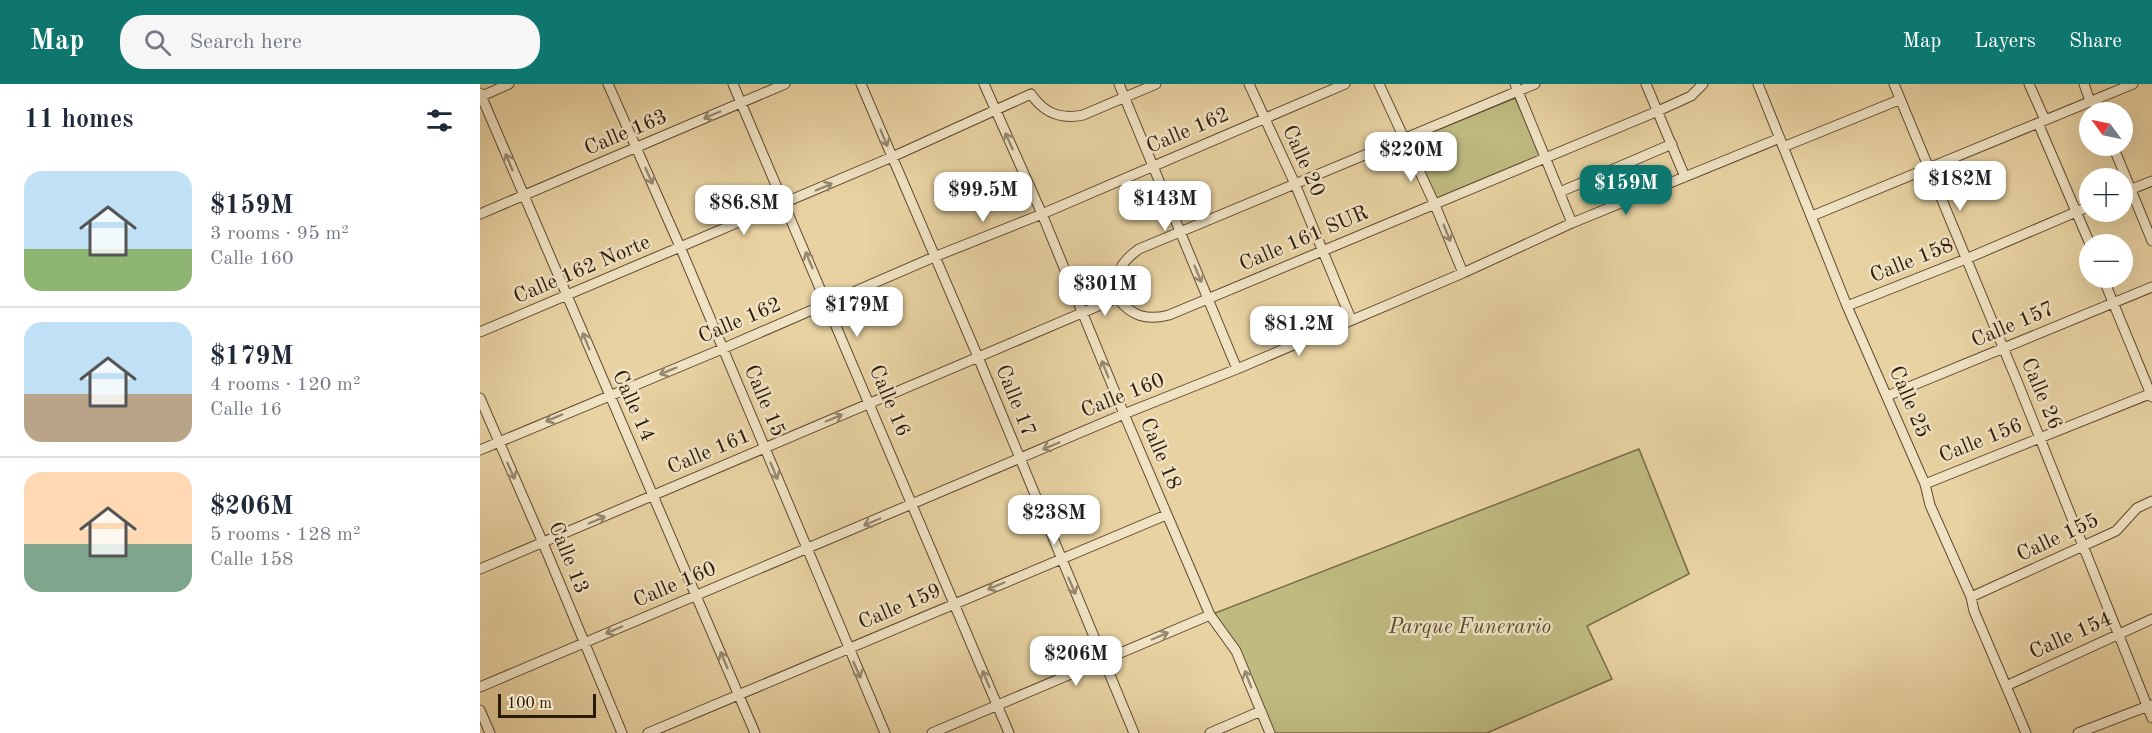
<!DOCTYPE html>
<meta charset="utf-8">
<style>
body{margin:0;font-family:"Old Standard TT",serif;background:#f6f6f7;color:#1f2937;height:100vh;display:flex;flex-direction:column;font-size:22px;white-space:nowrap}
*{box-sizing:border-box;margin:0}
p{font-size:20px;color:#747a83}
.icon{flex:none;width:33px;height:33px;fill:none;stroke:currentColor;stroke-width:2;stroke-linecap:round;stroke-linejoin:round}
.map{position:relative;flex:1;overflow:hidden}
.panel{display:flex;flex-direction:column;background:#fff;width:480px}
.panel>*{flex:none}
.needle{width:39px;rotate:303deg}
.controls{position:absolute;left:1599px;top:18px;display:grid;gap:12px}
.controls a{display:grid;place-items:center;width:54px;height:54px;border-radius:50%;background:#fff;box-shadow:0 6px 24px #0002;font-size:30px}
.scale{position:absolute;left:18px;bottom:15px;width:98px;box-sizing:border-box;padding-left:6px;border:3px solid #2d1b0a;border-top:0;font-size:16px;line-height:21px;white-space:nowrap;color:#2d1b0a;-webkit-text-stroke:4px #f0e2c3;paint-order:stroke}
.price{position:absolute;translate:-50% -51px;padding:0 14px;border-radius:12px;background:#fff;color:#222;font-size:20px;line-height:39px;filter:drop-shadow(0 2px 3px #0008)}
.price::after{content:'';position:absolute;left:50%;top:36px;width:18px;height:14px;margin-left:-9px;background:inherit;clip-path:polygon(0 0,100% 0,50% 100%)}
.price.on{background:#0f766e;color:#fff}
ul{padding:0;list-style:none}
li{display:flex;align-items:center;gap:18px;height:150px;padding:0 24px}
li+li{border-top:2px solid #e0e1e3}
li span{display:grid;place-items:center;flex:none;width:168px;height:120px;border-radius:18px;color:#555}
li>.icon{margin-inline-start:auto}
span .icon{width:72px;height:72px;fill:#fffc;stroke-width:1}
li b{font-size:26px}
h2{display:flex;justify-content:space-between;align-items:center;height:72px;padding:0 24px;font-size:26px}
header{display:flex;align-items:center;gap:36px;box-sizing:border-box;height:84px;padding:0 30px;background:#0f766e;color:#fff}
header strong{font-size:28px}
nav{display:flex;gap:33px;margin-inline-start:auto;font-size:21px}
.search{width:420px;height:54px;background:#f6f6f7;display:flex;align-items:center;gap:15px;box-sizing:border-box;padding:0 21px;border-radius:24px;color:#747a83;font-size:22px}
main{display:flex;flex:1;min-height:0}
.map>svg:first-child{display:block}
.green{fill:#beba80;stroke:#766a45;stroke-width:1.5}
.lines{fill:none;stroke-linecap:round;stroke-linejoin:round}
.minor-casing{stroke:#5c4930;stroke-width:11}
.minor{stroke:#f0e2c3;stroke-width:9}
.oneway{stroke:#988870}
.labels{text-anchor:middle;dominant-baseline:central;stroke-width:5;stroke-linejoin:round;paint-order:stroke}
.street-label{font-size:21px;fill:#2d1b0a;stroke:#f0e2c3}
.park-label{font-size:21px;font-style:italic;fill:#584b2d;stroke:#f0e2c3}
</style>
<header>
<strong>Map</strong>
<div class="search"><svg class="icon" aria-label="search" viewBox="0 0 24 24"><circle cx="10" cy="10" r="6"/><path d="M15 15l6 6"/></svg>Search here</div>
<nav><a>Map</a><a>Layers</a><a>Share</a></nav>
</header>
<main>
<section class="panel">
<h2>11 homes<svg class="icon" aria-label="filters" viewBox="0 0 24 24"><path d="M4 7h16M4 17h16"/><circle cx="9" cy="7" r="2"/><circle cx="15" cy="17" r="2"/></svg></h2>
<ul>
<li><span style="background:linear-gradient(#bfe0f5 65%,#8fb573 0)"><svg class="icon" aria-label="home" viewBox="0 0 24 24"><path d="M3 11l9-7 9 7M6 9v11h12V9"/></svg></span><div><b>$159M</b><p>3 rooms · 95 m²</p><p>Calle 160</p></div></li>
<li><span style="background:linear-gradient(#bfe0f5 60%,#b9a48a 0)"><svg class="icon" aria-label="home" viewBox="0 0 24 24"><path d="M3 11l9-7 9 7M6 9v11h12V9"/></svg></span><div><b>$179M</b><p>4 rooms · 120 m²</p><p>Calle 16</p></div></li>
<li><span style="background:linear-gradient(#ffd9b3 60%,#7fa58c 0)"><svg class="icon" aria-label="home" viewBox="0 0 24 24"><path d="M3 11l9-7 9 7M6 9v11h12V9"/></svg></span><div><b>$206M</b><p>5 rooms · 128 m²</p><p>Calle 158</p></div></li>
</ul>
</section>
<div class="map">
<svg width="1672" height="649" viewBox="0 0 1672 649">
<rect width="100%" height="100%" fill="#e8d2a2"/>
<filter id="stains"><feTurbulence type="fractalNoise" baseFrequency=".00333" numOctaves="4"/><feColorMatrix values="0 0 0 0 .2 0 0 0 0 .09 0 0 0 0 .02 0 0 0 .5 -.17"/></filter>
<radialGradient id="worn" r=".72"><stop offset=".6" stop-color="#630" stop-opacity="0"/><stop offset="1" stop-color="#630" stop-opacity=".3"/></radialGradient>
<path class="green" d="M1035 14 1061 72 956 115 932 56Z
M1159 365 1209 490 1107 542 1132 595 1007 649H793L761 569 730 531Z"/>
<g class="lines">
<g class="minor-casing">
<path id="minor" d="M128 0 201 165 405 649
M253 0 529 649
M381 0 498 273 654 649
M504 0 562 130 644 330 730 531 756 567 790 649
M639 0 757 285
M769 0 815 100 871 235
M899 0 955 121 983 189
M1035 0 1092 139
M1166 0 1205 93
M1278 0 1367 222 1445 400 1450 421 1491 513 1494 527 1546 649
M1414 0 1537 297 1672 634
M1549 0 1565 36
M1604 0 1610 17
M0 9 275 649
M0 13 29 0
M1614 16 1620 28
M1558 39 1610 160
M1633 62 1672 157
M1303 63 1419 16
M1080 108 1192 60
M1642 109 1672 97
M0 130 305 0
M1332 132 1653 0
M1623 194 1672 313
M637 214C652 232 666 237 689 231L1178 27 1211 12 1223 0
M637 214C636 189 639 179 659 165L1055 0
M1367 222 1486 175 1610 122
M0 248 412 73 551 10C564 29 580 36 603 31L676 0
M1407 312 1672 203
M0 314 63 459 142 649
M0 366 242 265 454 173 562 130 865 0
M1445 400 1672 309
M0 485 637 214
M1491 513 1636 447 1657 424 1672 417
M1526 602 1672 535
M0 603 644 330 757 285 983 189 1092 139 1300 54
M0 626 10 649
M168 649 686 431
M452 649 730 531
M730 649 781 627
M1598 649 1671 621"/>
</g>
<use href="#minor" class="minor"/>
</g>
<defs><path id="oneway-shaft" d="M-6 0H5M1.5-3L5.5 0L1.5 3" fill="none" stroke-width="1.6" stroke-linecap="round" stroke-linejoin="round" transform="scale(1.5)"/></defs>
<g class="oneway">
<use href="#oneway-shaft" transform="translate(232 31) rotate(157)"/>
<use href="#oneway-shaft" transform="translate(404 54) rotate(67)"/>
<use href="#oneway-shaft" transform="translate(529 57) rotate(-114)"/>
<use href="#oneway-shaft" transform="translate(29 78) rotate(-113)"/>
<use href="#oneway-shaft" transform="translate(169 92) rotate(66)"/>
<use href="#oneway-shaft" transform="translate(344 103) rotate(-23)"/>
<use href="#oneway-shaft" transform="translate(967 149) rotate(68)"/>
<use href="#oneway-shaft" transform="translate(329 176) rotate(-113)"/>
<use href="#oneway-shaft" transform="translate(718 190) rotate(67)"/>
<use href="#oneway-shaft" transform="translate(106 257) rotate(-112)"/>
<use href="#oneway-shaft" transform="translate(625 285) rotate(-112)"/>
<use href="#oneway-shaft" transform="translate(188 287) rotate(158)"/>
<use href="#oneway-shaft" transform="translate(74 334) rotate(157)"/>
<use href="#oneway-shaft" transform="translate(354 334) rotate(-23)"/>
<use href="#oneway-shaft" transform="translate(571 362) rotate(157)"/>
<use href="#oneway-shaft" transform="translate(31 387) rotate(66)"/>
<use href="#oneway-shaft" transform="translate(294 387) rotate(67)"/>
<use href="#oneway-shaft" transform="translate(117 436) rotate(-23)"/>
<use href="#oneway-shaft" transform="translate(392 438) rotate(157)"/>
<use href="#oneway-shaft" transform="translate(516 502) rotate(157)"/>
<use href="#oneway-shaft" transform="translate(592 502) rotate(67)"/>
<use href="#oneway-shaft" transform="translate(134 546) rotate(157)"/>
<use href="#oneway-shaft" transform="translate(680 552) rotate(-23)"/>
<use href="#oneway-shaft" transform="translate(244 576) rotate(-113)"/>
<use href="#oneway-shaft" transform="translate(377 586) rotate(66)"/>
<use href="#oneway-shaft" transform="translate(506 595) rotate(-113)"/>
<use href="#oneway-shaft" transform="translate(768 595) rotate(-111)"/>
</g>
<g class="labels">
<g class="street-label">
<text transform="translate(708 47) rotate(-23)">Calle 162</text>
<text transform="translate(146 49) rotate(-23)">Calle 163</text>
<text transform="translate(823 77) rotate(66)">Calle 20</text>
<text transform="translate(824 155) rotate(-23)">Calle 161 SUR</text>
<text transform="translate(1432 177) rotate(-22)">Calle 158</text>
<text transform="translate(102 186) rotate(-23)">Calle 162 Norte</text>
<text transform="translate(260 237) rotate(-23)">Calle 162</text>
<text transform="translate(1533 241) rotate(-23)">Calle 157</text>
<text transform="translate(1561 310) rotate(67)">Calle 26</text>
<text transform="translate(643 312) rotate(-22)">Calle 160</text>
<text transform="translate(284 317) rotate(67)">Calle 15</text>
<text transform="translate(409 317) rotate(67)">Calle 16</text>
<text transform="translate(535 317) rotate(68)">Calle 17</text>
<text transform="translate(1429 318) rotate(67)">Calle 25</text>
<text transform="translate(153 322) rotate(66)">Calle 14</text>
<text transform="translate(1501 357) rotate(-22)">Calle 156</text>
<text transform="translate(229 368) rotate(-23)">Calle 161</text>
<text transform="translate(680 370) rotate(67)">Calle 18</text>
<text transform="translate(1578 454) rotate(-25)">Calle 155</text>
<text transform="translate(88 474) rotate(68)">Calle 13</text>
<text transform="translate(195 501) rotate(-23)">Calle 160</text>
<text transform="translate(420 523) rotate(-23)">Calle 159</text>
<text transform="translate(1591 552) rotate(-24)">Calle 154</text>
</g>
<g class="park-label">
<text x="990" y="543">Parque Funerario</text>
</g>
</g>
<rect width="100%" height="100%" filter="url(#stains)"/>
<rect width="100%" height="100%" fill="url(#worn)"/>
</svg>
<div class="controls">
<a><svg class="needle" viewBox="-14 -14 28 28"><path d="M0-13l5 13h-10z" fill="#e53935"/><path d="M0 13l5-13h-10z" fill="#747a83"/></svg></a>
<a>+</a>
<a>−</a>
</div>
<div class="scale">100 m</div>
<b class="price" style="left:931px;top:99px">$220M</b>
<b class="price" style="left:1480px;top:128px">$182M</b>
<b class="price on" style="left:1146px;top:132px">$159M</b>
<b class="price" style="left:503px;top:139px">$99.5M</b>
<b class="price" style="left:685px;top:148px">$143M</b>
<b class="price" style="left:264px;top:152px">$86.8M</b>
<b class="price" style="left:625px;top:233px">$301M</b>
<b class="price" style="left:377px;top:254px">$179M</b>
<b class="price" style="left:819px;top:273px">$81.2M</b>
<b class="price" style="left:574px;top:462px">$238M</b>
<b class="price" style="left:596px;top:603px">$206M</b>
</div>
</main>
